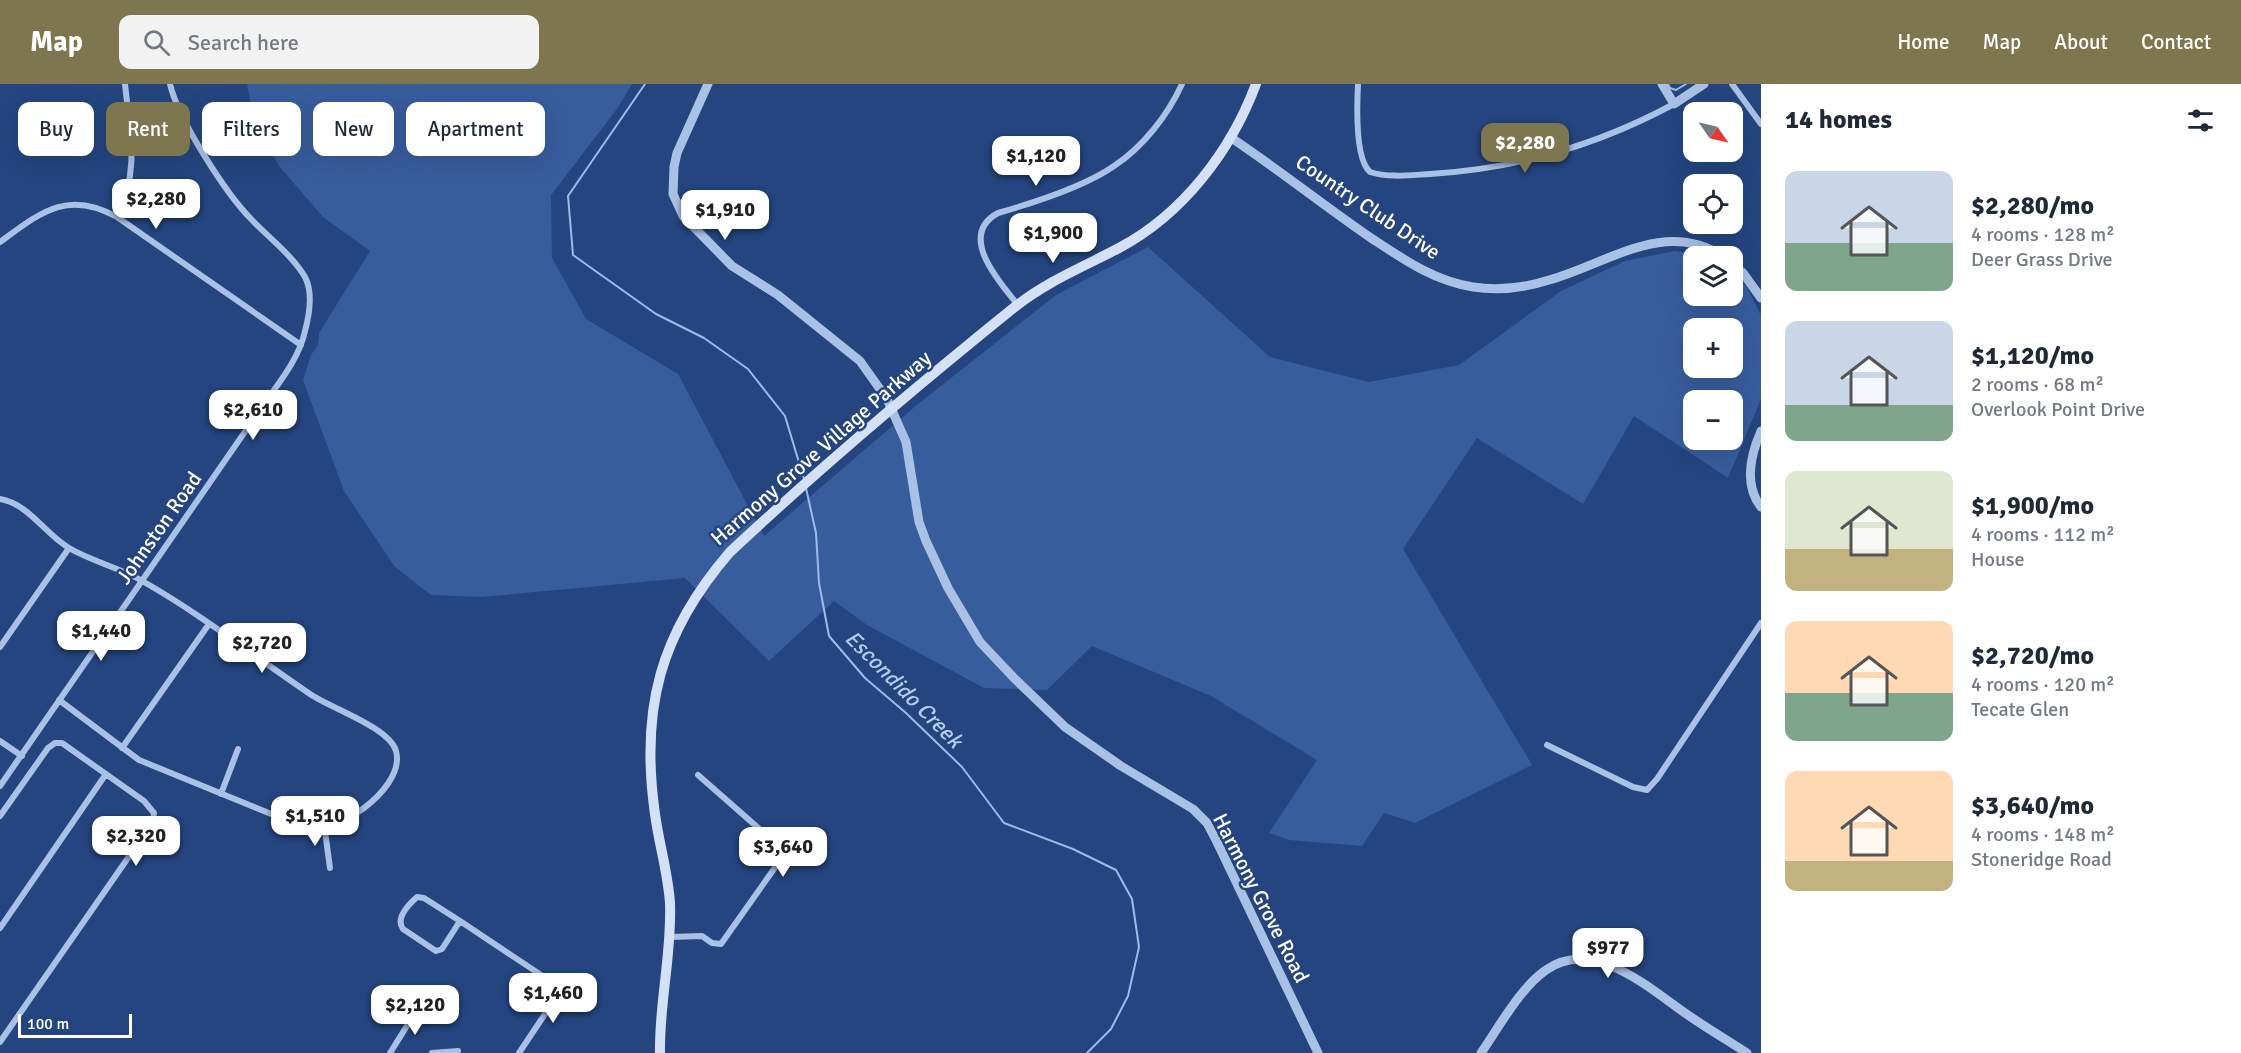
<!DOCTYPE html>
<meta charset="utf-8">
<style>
body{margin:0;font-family:Signika,sans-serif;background:#f2f2f3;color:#1f2937;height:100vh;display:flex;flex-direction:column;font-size:22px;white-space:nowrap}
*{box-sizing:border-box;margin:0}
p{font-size:20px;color:#747a83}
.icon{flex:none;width:33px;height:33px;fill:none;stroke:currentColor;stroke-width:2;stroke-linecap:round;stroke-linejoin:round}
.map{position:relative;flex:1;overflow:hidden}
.drawer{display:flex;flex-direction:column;background:#fff;width:480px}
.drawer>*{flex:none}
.hud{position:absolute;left:18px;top:18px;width:570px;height:54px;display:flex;gap:12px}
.needle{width:39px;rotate:124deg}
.buttons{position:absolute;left:1683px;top:18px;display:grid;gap:12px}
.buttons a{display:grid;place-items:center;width:60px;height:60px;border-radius:12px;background:#fff;box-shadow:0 6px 24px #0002;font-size:30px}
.scale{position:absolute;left:18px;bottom:15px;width:114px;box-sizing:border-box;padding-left:6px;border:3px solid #fff;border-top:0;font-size:16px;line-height:21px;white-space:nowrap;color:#fff;-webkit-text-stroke:4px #24457f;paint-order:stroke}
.price{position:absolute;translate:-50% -51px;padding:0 14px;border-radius:12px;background:#fff;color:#222;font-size:20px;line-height:39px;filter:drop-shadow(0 2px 3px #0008)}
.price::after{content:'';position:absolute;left:50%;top:36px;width:18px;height:14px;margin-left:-9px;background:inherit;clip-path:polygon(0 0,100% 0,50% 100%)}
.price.selected{background:#7d764f;color:#fff}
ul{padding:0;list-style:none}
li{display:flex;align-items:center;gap:18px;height:150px;padding:0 24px}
li span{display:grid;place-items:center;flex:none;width:168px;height:120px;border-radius:12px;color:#555}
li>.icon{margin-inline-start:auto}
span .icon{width:72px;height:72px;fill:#fffc;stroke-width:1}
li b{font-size:26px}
h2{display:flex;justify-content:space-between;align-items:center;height:72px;padding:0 24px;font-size:26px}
.pill{padding:0 21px;border-radius:12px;background:#fff;box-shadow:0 6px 24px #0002;font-size:21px;line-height:54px}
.pill.selected{background:#7d764f;color:#fff}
header{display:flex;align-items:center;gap:36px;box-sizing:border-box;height:84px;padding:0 30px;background:#7d764f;color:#fff}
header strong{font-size:28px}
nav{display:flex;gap:33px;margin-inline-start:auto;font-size:21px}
.search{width:420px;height:54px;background:#f2f2f3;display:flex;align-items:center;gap:15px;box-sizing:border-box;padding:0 21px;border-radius:12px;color:#747a83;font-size:22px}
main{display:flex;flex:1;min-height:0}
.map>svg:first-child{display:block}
.green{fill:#385d9d;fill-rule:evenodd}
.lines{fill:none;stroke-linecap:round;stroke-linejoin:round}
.stream{stroke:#9ebae7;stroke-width:2}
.minor{stroke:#aac1e6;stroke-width:6}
.tertiary{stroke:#aac1e6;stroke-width:9}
.secondary{stroke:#d3e0f6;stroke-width:10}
.labels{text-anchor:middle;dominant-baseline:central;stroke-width:5;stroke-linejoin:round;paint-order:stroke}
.street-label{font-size:21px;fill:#fff;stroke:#24457f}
.water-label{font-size:22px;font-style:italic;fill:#b5cbee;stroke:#24457f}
</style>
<header>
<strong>Map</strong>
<div class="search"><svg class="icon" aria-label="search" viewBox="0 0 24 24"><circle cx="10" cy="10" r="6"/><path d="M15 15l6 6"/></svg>Search here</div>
<nav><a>Home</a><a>Map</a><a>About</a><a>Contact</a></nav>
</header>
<main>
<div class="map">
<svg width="1761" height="969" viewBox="0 0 1761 969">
<rect width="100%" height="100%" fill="#24457f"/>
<path class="green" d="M247 0H632L617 25 551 111 552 174 586 235 678 290 764 452 918 320 1056 211 1148 163 1270 273 1369 298 1459 281 1561 207 1625 177 1675 167 1703 172H1694V212H1732L1733 190 1746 202 1761 231V315L1728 394 1634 332 1583 420 1477 354 1403 465 1532 681 1415 739 1384 729 1362 762 1289 756 1269 749 1317 676 1211 612 1092 562 1047 606 984 604 867 541 834 517 769 577 685 494 482 513 431 511 395 483 344 407 303 296 311 271 318 261 319 249 370 167 323 133 279 82 255 42ZM1694 244H1732V284H1694ZM1694 316H1732V356H1694Z"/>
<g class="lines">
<path class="stream" d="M645 0 568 112 573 171 656 230 704 254 748 285 785 332 804 395
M1668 0 1670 4 1676 6 1686 0
M806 404 816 449 819 499 829 552 865 594 906 629 962 683 1004 739 1073 765 1116 786 1132 815 1139 863 1128 912 1111 945 1087 969"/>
<path class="minor" d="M1358 0C1357 20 1355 75 1370 88 1389 94 1411 91 1430 90 1516 85 1598 61 1674 20
M1732 0 1761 40
M117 133C140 87 130 49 125 0
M0 158C40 129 67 105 117 133L301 261
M1018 221C999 198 957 151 998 129 1033 119 1084 103 1114 82 1143 63 1168 31 1182 0
M0 415C29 420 45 450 69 464 93 478 121 484 144 498 202 531 255 573 310 610 330 624 389 643 396 667 402 689 380 712 364 724 343 740 316 745 291 738L139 676 59 616
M0 563 69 464
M0 657 22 672
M1547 661 1633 703 1647 706 1657 695 1761 539
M122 664 209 540
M0 702 260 326C276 302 299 276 305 247 309 232 313 208 305 193 292 171 269 154 252 136 226 110 178 35 170 0
M221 710 238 665
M0 732 48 664 55 659H62L144 717 154 729 153 738 0 958
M324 740 330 784
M417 813 424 814 460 837 442 865 436 867 403 845C395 834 408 821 417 813Z
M460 837 562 905
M0 844 106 690
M671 853 702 852 712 859 721 860 781 775 782 770 780 763 698 691
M390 969 420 921
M432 969 458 967
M519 969 567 897"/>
<path class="tertiary" d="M708 0 677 69 674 83 673 110 683 132 732 182 778 211 860 277 887 315 906 358 919 438 926 457 948 504 980 558 1014 594 1065 643 1121 682 1193 725 1207 739 1217 758 1318 969
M1662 0 1674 20 1704 0
M1230 53C1278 85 1323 121 1371 154 1403 175 1434 197 1473 203 1499 207 1524 204 1549 196 1605 181 1664 134 1722 172
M1732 180 1743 189 1761 214
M1761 347C1751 370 1743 400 1761 423
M1481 969C1499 943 1520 904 1546 886 1593 853 1649 904 1685 929 1705 943 1727 956 1747 969"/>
<path class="secondary" d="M660 969C659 919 672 870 670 819 668 789 659 760 655 730 640 625 660 549 730 468 822 382 918 301 1016 222 1048 197 1083 183 1119 164 1183 130 1231 67 1256 0"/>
</g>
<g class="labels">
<g class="street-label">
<text transform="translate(1368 123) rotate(34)">Country Club Drive</text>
<text transform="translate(821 364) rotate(-41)">Harmony Grove Village Parkway</text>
<text transform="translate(159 444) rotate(-55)">Johnston Road</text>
<text transform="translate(1261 814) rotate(63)">Harmony Grove Road</text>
</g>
<g class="water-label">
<text transform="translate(904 605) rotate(45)">Escondido Creek</text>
</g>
</g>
</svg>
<div class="buttons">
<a><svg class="needle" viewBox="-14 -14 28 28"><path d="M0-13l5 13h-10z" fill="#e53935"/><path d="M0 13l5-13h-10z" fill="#747a83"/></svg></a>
<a><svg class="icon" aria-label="locate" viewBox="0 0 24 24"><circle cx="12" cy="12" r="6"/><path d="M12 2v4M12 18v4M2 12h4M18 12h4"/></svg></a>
<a><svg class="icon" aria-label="layers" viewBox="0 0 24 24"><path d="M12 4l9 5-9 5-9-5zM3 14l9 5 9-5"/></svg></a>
<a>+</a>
<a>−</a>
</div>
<div class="scale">100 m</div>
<b class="price selected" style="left:1525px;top:90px">$2,280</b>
<b class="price" style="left:1036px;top:103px">$1,120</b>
<b class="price" style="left:156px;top:146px">$2,280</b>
<b class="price" style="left:725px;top:157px">$1,910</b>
<b class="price" style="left:1053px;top:180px">$1,900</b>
<b class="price" style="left:253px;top:357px">$2,610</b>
<b class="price" style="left:101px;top:578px">$1,440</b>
<b class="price" style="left:262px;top:590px">$2,720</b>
<b class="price" style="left:315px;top:763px">$1,510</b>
<b class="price" style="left:136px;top:783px">$2,320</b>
<b class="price" style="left:783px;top:794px">$3,640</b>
<b class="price" style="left:1608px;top:895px">$977</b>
<b class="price" style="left:553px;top:940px">$1,460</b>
<b class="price" style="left:415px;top:952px">$2,120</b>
<div class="hud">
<a class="pill">Buy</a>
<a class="pill selected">Rent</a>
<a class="pill">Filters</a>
<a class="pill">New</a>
<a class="pill">Apartment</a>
</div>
</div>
<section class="drawer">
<h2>14 homes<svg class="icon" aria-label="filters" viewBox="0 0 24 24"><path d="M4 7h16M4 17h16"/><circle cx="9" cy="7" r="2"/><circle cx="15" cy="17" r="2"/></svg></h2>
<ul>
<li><span style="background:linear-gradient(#c9d6e8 60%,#7fa58c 0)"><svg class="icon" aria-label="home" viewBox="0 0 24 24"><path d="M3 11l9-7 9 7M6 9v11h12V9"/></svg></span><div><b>$2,280/mo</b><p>4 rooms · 128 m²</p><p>Deer Grass Drive</p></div></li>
<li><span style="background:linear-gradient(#c9d6e8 70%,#7fa58c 0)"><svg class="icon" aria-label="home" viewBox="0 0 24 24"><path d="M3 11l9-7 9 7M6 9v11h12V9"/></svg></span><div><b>$1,120/mo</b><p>2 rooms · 68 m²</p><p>Overlook Point Drive</p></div></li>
<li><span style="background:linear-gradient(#dfe7d0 65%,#c2b280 0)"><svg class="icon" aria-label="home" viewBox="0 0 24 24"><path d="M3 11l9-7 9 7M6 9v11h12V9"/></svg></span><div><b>$1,900/mo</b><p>4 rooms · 112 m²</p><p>House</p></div></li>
<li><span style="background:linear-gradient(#ffd9b3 60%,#7fa58c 0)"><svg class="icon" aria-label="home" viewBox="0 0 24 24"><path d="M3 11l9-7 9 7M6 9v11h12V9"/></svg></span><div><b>$2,720/mo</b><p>4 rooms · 120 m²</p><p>Tecate Glen</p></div></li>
<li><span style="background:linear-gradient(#ffd9b3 75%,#c2b280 0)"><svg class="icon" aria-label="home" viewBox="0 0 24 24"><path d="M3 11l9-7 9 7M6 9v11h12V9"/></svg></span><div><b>$3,640/mo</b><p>4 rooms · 148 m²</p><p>Stoneridge Road</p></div></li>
</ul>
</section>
</main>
